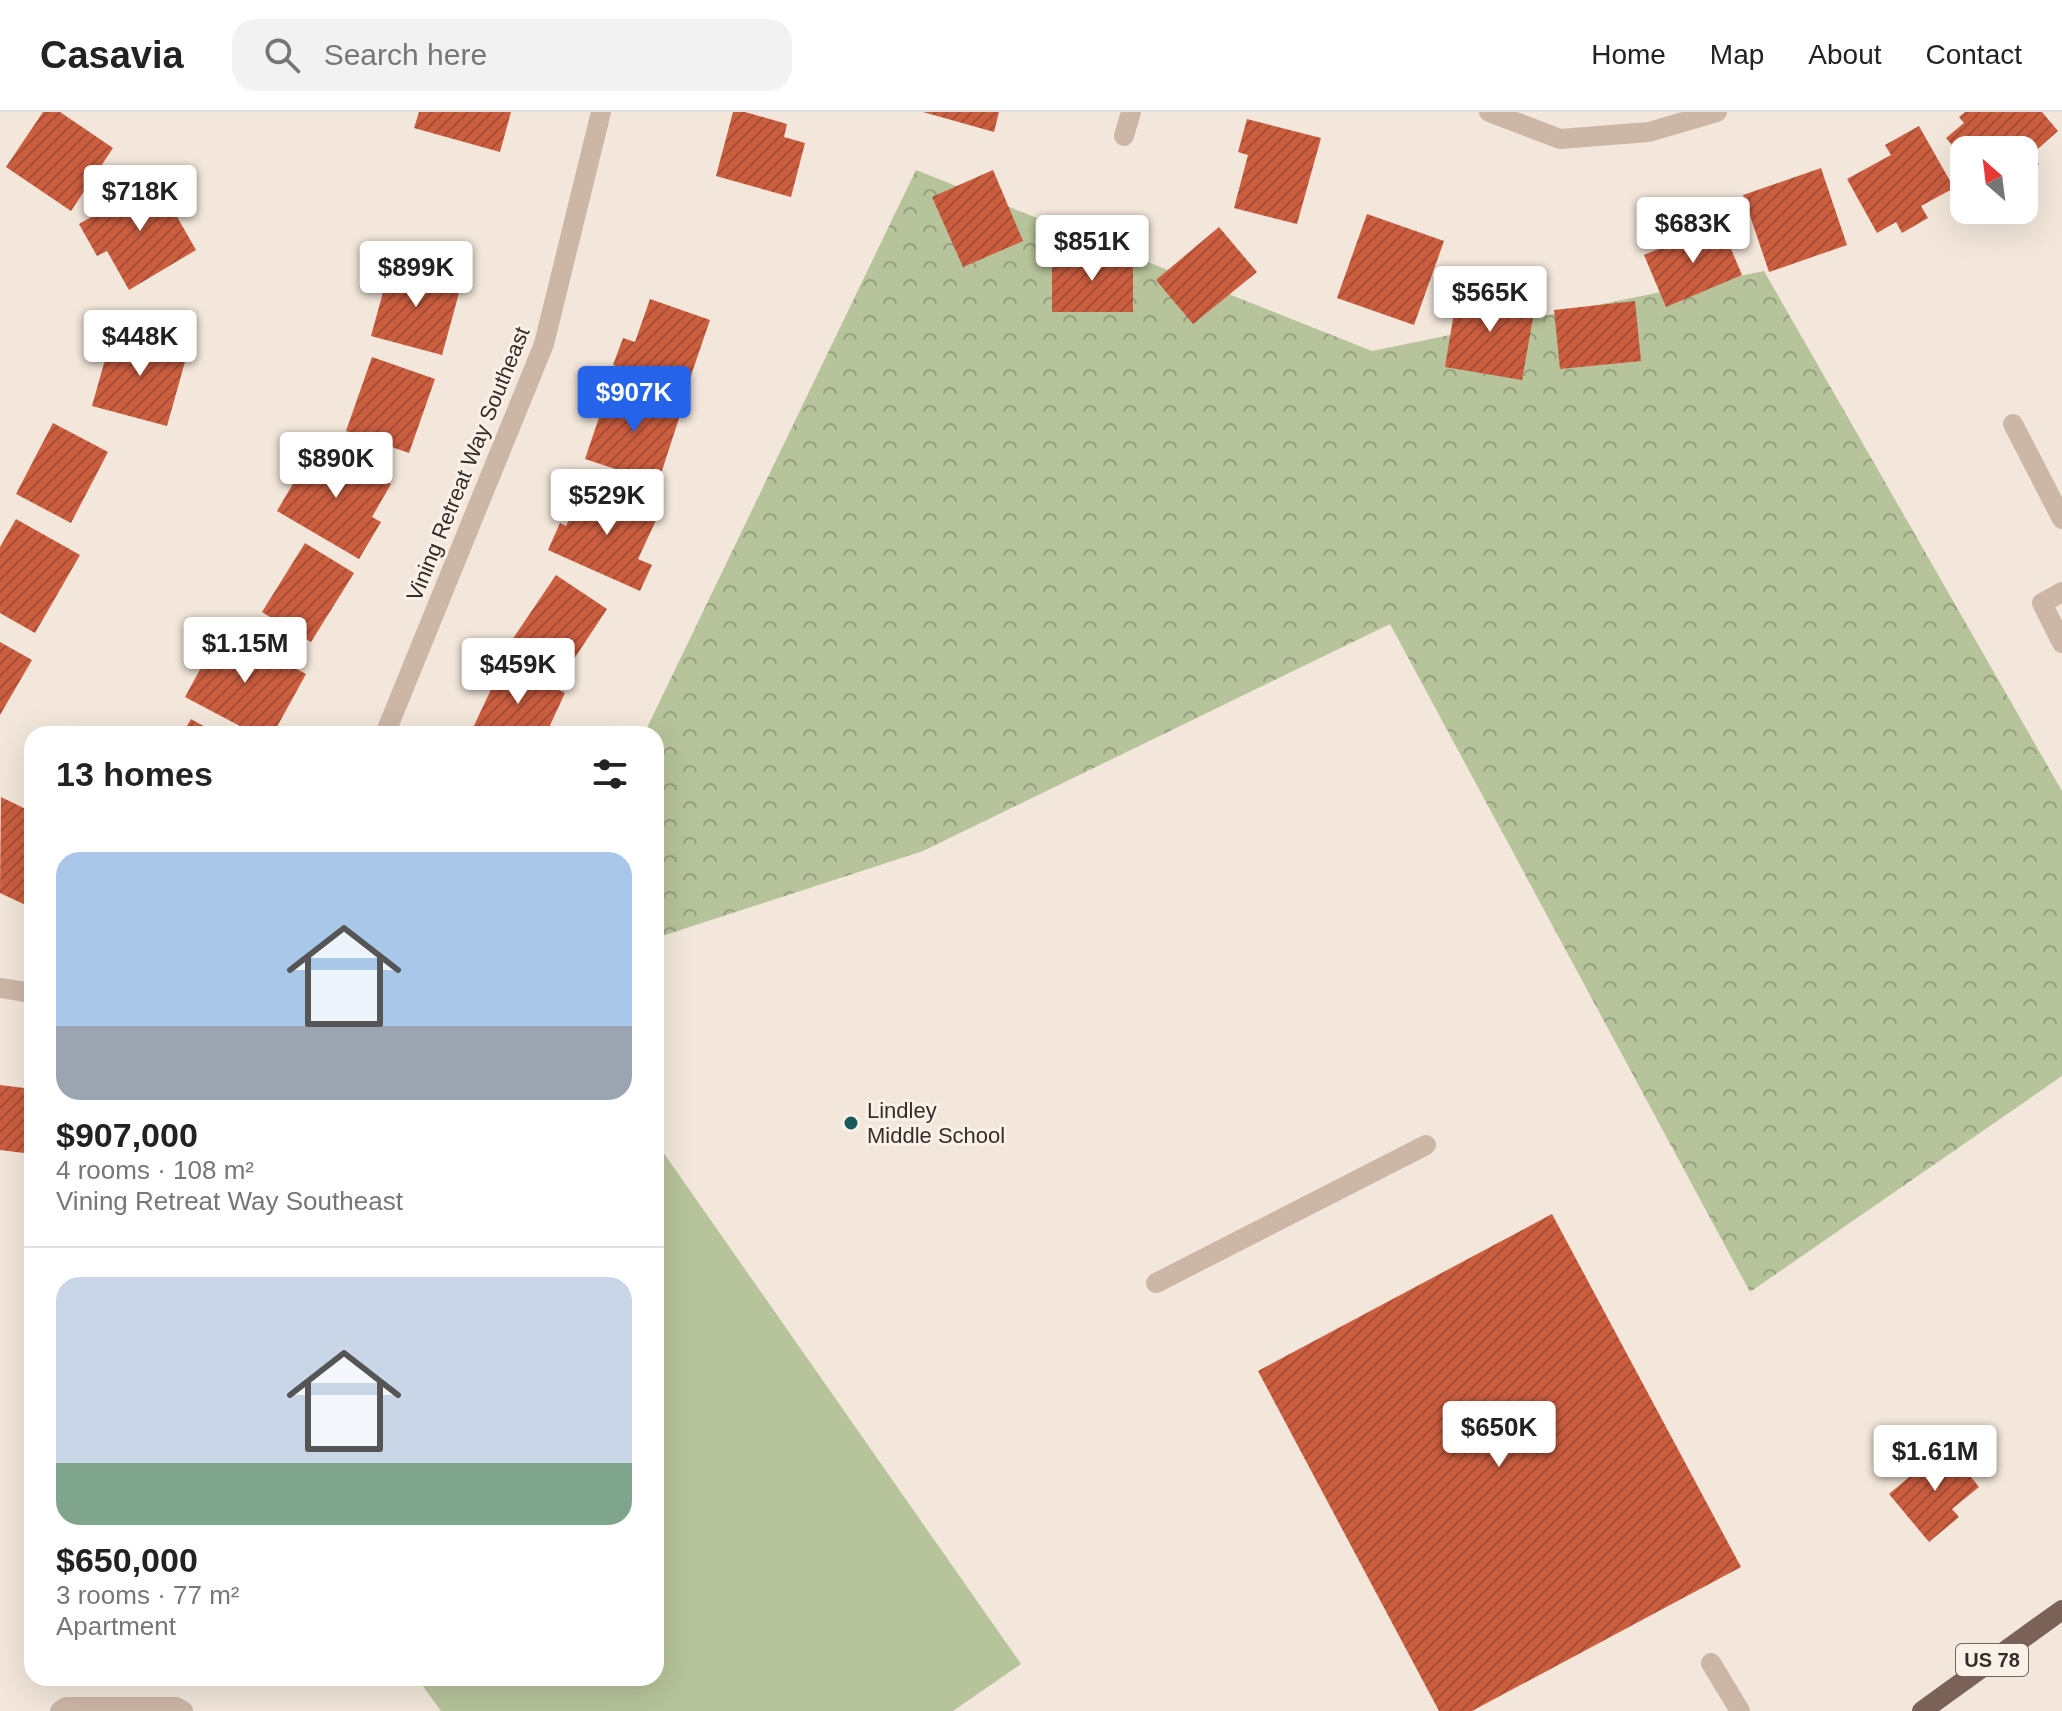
<!DOCTYPE html>
<meta charset="utf-8">
<style>
body{margin:0;font-family:Arial,sans-serif;background:#f2f2f2;color:#222;height:100vh;display:flex;flex-direction:column;font-size:30px;white-space:nowrap}
*{box-sizing:border-box;margin:0}
p{font-size:26px;color:#767676}
.icon{flex:none;width:44px;height:44px;fill:none;stroke:currentColor;stroke-width:2;stroke-linecap:round;stroke-linejoin:round}
.map{position:relative;flex:1;overflow:hidden}
.panel{position:absolute;left:24px;top:614px;width:640px;height:960px;display:flex;flex-direction:column;background:#fff;border-radius:24px;box-shadow:0 8px 32px #0002}
.panel>*{flex:none}
.needle{width:52px;rotate:332deg}
.tools{position:absolute;left:1950px;top:24px;display:grid;gap:16px}
.tools a{display:grid;place-items:center;width:88px;height:88px;border-radius:16px;background:#fff;box-shadow:0 8px 32px #0002;font-size:40px}
.price{position:absolute;translate:-50% -68px;padding:0 18px;border-radius:8px;background:#fff;color:#222;font-size:26px;line-height:52px;filter:drop-shadow(0 2px 4px #0008)}
.price::after{content:'';position:absolute;left:50%;top:48px;width:24px;height:18px;margin-left:-12px;background:inherit;clip-path:polygon(0 0,100% 0,50% 100%)}
.price.selected{background:#2563eb;color:#fff}
ul{padding:0;list-style:none}
li{display:grid;align-content:center;gap:16px;height:424px;padding:0 32px}
li+li{border-top:2px solid #e0e0e0}
li span{display:grid;place-items:center;height:248px;border-radius:24px;color:#555}
li>.icon{margin-inline-start:auto}
span .icon{width:144px;height:144px;fill:#fffc;stroke-width:1}
li b{font-size:34px}
h2{display:flex;justify-content:space-between;align-items:center;height:96px;padding:0 32px;font-size:34px}
header{display:flex;align-items:center;gap:48px;box-sizing:border-box;height:112px;padding:0 40px;background:#fff;border-bottom:2px solid #e0e0e0}
header strong{font-size:38px}
nav{display:flex;gap:44px;margin-inline-start:auto;font-size:28px}
.search{width:560px;height:72px;background:#f2f2f2;display:flex;align-items:center;gap:20px;box-sizing:border-box;padding:0 28px;border-radius:24px;color:#767676;font-size:30px}
.map>svg:first-child{display:block}
.forest{fill:url(#forest-crowns)}
.garden{fill:#b7c39a}
.building{fill:url(#building-hatch)}
.lines{fill:none;stroke-linecap:round;stroke-linejoin:round}
.minor{stroke:#ccb6a6;stroke-width:20}
.major{stroke:#7b6258;stroke-width:20}
.poi-dot{fill:#1b5a5c;stroke:#faf1e8;stroke-width:3}
.labels{text-anchor:middle;dominant-baseline:central;stroke-width:6;stroke-linejoin:round;paint-order:stroke}
.shield{fill:#faf1e8;stroke:#726762;stroke-width:2}
.shield-label{font-size:20px;font-weight:bold;fill:#382c28}
.street-label{font-size:22px;fill:#382c28;stroke:#faf1e8}
.poi-label{font-size:22px;fill:#382c28;stroke:#faf1e8;text-anchor:start}
</style>
<header>
<strong>Casavia</strong>
<div class="search"><svg class="icon" aria-label="search" viewBox="0 0 24 24"><circle cx="10" cy="10" r="6"/><path d="M15 15l6 6"/></svg>Search here</div>
<nav><a>Home</a><a>Map</a><a>About</a><a>Contact</a></nav>
</header>
<div class="map">
<svg width="2062" height="1599" viewBox="0 0 2062 1599">
<defs>
<pattern id="forest-crowns" width="20" height="18" patternUnits="userSpaceOnUse" patternTransform="scale(2)"><rect width="20" height="18" fill="#b7c39a"/><path d="M2 6a3 3 0 1 1 6 0M12 15a3 3 0 1 1 6 0" fill="none" stroke="#969f7e"/></pattern>
<pattern id="building-hatch" width="6" height="6" patternUnits="userSpaceOnUse" patternTransform="scale(2)"><rect width="6" height="6" fill="#cc5e40"/><path d="M-1 1l2-2M0 6l6-6M5 7l2-2" fill="none" stroke="#a74e36"/></pattern>
</defs>
<rect width="100%" height="100%" fill="#f3e7db"/>
<path class="forest" d="M916 58 1372 239 1764 159 2062 679V964L1750 1180 1390 512 923 739 656 826V622H644Z"/>
<path class="garden" d="M656 1030 1021 1552 953 1599H441L417 1566H656Z"/>
<path class="building" d="M43 0H60L113 36 71 99 6 55Z
M419 0H511L500 40 414 16Z
M733 0H745L787 12 784 25 805 31 791 85 716 64Z
M923 0H999L994 20Z
M1965 0H2042L2058 19 2031 43 2039 52 2024 65V38H1964V47L1946 26 1964 11 1959 5Z
M1247 7 1321 26 1297 112 1234 96 1248 43 1238 40Z
M1919 14 1954 76 1921 94 1928 106 1902 121 1896 110 1877 121 1847 67 1891 43 1885 33Z
M1821 56 1847 133 1769 160 1743 83Z
M993 58 1023 129 963 155 932 85Z
M166 62 178 83 168 89 196 138 129 178 107 139 97 144 79 112Z
M1367 102 1444 129 1414 213 1337 186Z
M1720 111 1742 163 1666 195 1644 143Z
M1219 115 1257 160 1193 212 1156 168Z
M1052 142 1133 143V200H1052Z
M391 151 462 170 442 243 371 224Z
M1458 177 1536 189 1522 268 1445 255Z
M650 187 710 208 686 278 613 253 623 226 635 230Z
M1635 189 1641 249 1560 257 1554 198Z
M113 219 188 239 167 314 92 294Z
M372 245 435 267 409 341 346 319Z
M610 273 682 297 658 371 585 347Z
M53 311 108 340 71 411 16 382Z
M318 329 391 372 372 405 381 410 359 447 277 399Z
M586 371 658 404 638 447 652 453 640 479 548 438 560 411 566 414Z
M16 407 80 443 35 521 0 501V435Z
M305 431 354 461 311 530 262 500Z
M556 463 607 497 564 562 512 528Z
M222 517 306 562 273 622H255L185 585Z
M0 530 32 548 0 603Z
M503 552 565 581 546 622H470Z
M191 607 218 622H182Z
M1 685 32 700V796L0 781Z
M0 973 32 977V1042L0 1038Z
M1552 1102 1741 1455 1472 1599H1439L1258 1259Z
M1946 1334 1979 1375 1952 1397 1959 1405 1929 1430 1889 1382Z"/>
<g class="lines">
<path class="minor" d="M1489 0 1560 27 1649 20 1717 0
M1124 24 1131 0
M2013 312 2062 407
M2062 480 2042 491 2062 531
M385 622 544 232 601 0
M0 876 32 881
M1156 1171 1426 1033
M1711 1551 1740 1599
M60 1599 66 1595H176L183 1599"/>
<path class="major" d="M1922 1599 2062 1498"/>
</g>
<circle class="poi-dot" cx="851" cy="1011" r="8"/>
<g class="labels">
<rect class="shield" x="1956" y="1532" width="72" height="32" rx="6"/>
<g class="shield-label">
<text x="1992" y="1548">US 78</text>
</g>
<g class="street-label">
<text transform="translate(468 352) rotate(-68)">Vining Retreat Way Southeast</text>
</g>
<g class="poi-label">
<text x="867" y="998">Lindley<tspan x="867" dy="25">Middle School</tspan></text>
</g>
</g>
</svg>
<div class="tools">
<a><svg class="needle" viewBox="-14 -14 28 28"><path d="M0-13l5 13h-10z" fill="#e53935"/><path d="M0 13l5-13h-10z" fill="#767676"/></svg></a>
</div>
<b class="price" style="left:140px;top:121px">$718K</b>
<b class="price" style="left:1693px;top:153px">$683K</b>
<b class="price" style="left:1092px;top:171px">$851K</b>
<b class="price" style="left:416px;top:197px">$899K</b>
<b class="price" style="left:1490px;top:222px">$565K</b>
<b class="price" style="left:140px;top:266px">$448K</b>
<b class="price selected" style="left:634px;top:322px">$907K</b>
<b class="price" style="left:336px;top:388px">$890K</b>
<b class="price" style="left:607px;top:425px">$529K</b>
<b class="price" style="left:245px;top:573px">$1.15M</b>
<b class="price" style="left:518px;top:594px">$459K</b>
<b class="price" style="left:1499px;top:1357px">$650K</b>
<b class="price" style="left:1935px;top:1381px">$1.61M</b>
<section class="panel">
<h2>13 homes<svg class="icon" aria-label="filters" viewBox="0 0 24 24"><path d="M4 7h16M4 17h16"/><circle cx="9" cy="7" r="2"/><circle cx="15" cy="17" r="2"/></svg></h2>
<ul>
<li><span style="background:linear-gradient(#a9c7e8 70%,#9aa5b1 0)"><svg class="icon" aria-label="home" viewBox="0 0 24 24"><path d="M3 11l9-7 9 7M6 9v11h12V9"/></svg></span><div><b>$907,000</b><p>4 rooms · 108 m²</p><p>Vining Retreat Way Southeast</p></div></li>
<li><span style="background:linear-gradient(#c9d6e8 75%,#7fa58c 0)"><svg class="icon" aria-label="home" viewBox="0 0 24 24"><path d="M3 11l9-7 9 7M6 9v11h12V9"/></svg></span><div><b>$650,000</b><p>3 rooms · 77 m²</p><p>Apartment</p></div></li>
</ul>
</section>
</div>
